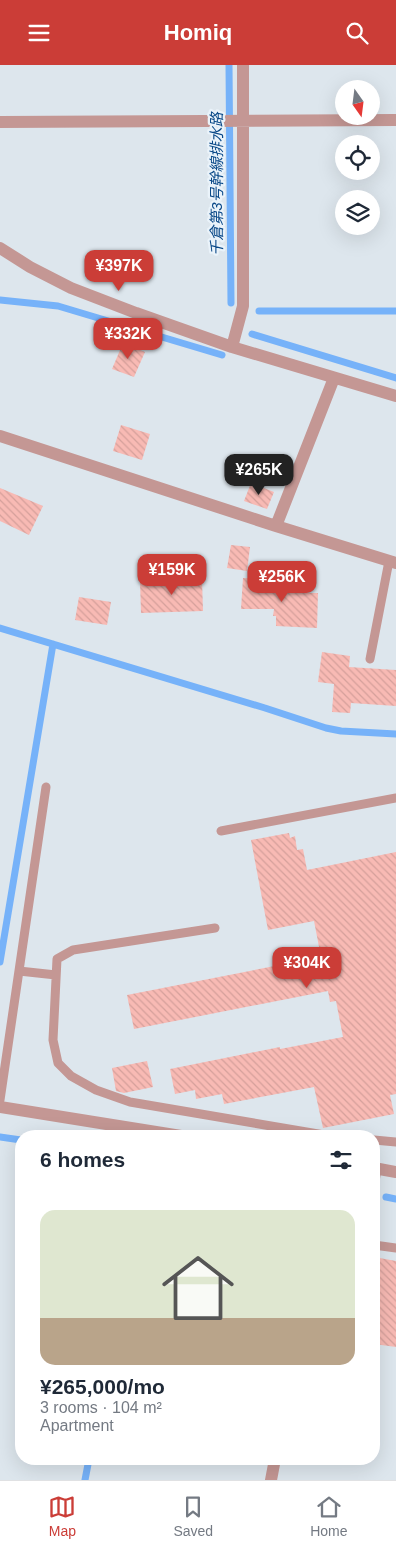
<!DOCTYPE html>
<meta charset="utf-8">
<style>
body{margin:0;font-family:Arial,"Noto Sans JP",sans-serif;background:#f6f6f7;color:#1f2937;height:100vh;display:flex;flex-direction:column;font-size:19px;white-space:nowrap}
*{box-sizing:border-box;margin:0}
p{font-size:16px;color:#747a83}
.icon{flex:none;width:28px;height:28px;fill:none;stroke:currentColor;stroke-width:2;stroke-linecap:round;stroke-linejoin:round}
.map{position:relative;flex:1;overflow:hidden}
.sheet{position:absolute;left:15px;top:1065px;width:365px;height:335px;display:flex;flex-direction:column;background:#fff;border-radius:20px;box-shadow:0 5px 20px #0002}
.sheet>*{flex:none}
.needle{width:32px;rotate:166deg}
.controls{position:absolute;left:335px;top:15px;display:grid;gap:10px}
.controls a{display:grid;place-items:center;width:45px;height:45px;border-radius:50%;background:#fff;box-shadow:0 5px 20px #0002;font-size:25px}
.price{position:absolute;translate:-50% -42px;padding:0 11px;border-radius:10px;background:#cb3d37;color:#fff;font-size:16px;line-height:32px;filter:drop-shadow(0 1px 2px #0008)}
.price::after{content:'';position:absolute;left:50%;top:30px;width:15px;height:11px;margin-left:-8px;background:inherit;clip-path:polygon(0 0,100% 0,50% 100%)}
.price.active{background:#222;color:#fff}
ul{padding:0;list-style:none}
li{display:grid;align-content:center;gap:10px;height:265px;padding:0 25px}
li+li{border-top:1px solid #e0e1e3}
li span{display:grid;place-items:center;height:155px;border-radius:15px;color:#555}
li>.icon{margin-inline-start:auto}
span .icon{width:90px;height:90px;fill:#fffc;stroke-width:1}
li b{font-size:21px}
h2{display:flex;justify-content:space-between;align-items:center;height:60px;padding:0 25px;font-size:21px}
header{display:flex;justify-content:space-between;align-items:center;height:65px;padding:0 25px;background:#cb3d37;color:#fff;font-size:22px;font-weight:700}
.tabs{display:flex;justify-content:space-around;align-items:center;height:70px;border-top:1px solid #e0e1e3;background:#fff;font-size:14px;color:#747a83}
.tabs a{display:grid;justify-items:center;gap:2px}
.tabs .active{color:#cb3d37}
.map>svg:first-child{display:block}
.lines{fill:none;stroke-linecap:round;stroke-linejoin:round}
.stream{stroke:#76b2f9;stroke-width:7}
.building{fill:url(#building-back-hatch)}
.lane{stroke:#c49794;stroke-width:9}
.street{stroke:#c49794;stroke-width:12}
.labels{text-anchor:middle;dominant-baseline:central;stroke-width:4.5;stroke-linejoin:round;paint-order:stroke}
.water-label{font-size:15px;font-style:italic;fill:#094887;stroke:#eaf3fa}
</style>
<header><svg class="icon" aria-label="menu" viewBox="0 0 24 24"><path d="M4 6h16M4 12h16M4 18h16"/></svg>Homiq<svg class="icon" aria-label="search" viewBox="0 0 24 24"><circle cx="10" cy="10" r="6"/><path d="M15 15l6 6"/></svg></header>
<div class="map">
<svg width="396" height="1415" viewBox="0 0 396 1415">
<defs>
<pattern id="building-back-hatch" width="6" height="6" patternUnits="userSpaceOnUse" patternTransform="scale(1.25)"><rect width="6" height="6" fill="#f8bab4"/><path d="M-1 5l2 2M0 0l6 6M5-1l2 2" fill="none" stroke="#d5a09b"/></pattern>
</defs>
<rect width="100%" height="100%" fill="#dde6ed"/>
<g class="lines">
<path class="stream" d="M229 0 231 238
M0 235 58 241 222 290
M259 246H396
M252 269 396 313
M0 563 265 643 326 663 341 666 396 669
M0 897 53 579
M0 1072 21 1075
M386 1132 396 1134
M85 1415 89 1394"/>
</g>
<path class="building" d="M123 278 145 287 134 312 112 304Z
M121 360 150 369 142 395 113 386Z
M251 418 274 427 267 444 244 436Z
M0 423 43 441 29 470 0 456Z
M231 480 250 482 247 506 227 503Z
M243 513 265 514 266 523H303L302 528H318L317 563 276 561V551H273L274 544H241Z
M202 514 203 546 141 548 140 516Z
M79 532 111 537 107 560 75 555Z
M322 587 350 591 349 602 396 605V641L351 638 350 648 332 647 334 619 318 617Z
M289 768 290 773 295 771 297 785 303 784 307 805 396 787V1029L390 1030 394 1049 323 1063 314 1022 224 1039 222 1029 196 1034 195 1025 175 1029 170 1004 280 982V984L343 972 336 936 330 937 328 926 134 964 127 930 321 892 314 856 268 865 251 775Z
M147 996 153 1022 124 1028 116 1026 112 1003Z
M374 1192 396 1196V1282L374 1279Z"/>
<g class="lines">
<path class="lane" d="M370 594 389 496
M221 766 396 733
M215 863 73 885 57 894 53 975 58 998 71 1011 96 1025 130 1037 330 1071
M19 906 56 910
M0 1035 46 722
M374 1075 396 1077
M374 1123 377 1104
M374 1180 396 1183"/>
<path class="street" d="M0 57 396 55
M0 183 30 202 71 223 136 248 232 282 396 331
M232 282 243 241V0
M0 371 276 461 396 498
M276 461 334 313
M0 1042 181 1071
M374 1103 396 1107
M271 1415 275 1394"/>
</g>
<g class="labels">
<g class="water-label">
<text transform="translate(216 119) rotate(-90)">千倉第3号幹線排水路</text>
</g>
</g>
</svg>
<div class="controls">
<a><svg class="needle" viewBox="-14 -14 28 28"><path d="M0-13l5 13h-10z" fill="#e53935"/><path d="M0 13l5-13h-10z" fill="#747a83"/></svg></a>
<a><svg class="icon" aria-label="locate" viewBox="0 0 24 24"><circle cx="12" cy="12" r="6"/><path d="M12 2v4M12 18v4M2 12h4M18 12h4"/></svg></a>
<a><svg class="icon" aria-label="layers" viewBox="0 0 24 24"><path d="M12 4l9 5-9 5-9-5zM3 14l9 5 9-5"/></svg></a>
</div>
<b class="price" style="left:119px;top:227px">¥397K</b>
<b class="price" style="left:128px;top:295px">¥332K</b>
<b class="price active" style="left:259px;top:431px">¥265K</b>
<b class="price" style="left:172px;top:531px">¥159K</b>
<b class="price" style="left:282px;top:538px">¥256K</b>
<b class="price" style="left:307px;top:924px">¥304K</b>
<section class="sheet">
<h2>6 homes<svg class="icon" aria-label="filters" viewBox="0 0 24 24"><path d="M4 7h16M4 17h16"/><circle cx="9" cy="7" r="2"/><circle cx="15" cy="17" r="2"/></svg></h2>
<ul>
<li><span style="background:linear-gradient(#dfe7d0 70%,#b9a48a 0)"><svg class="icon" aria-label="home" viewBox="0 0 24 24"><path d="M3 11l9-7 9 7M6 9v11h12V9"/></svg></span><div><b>¥265,000/mo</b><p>3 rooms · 104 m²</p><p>Apartment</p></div></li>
</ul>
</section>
</div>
<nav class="tabs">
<a class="active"><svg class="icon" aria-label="map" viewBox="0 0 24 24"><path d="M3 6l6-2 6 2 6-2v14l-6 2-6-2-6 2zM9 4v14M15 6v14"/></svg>Map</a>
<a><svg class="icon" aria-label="saved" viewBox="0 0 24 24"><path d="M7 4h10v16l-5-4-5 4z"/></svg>Saved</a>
<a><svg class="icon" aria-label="home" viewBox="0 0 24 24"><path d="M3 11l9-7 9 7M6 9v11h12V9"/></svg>Home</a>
</nav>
